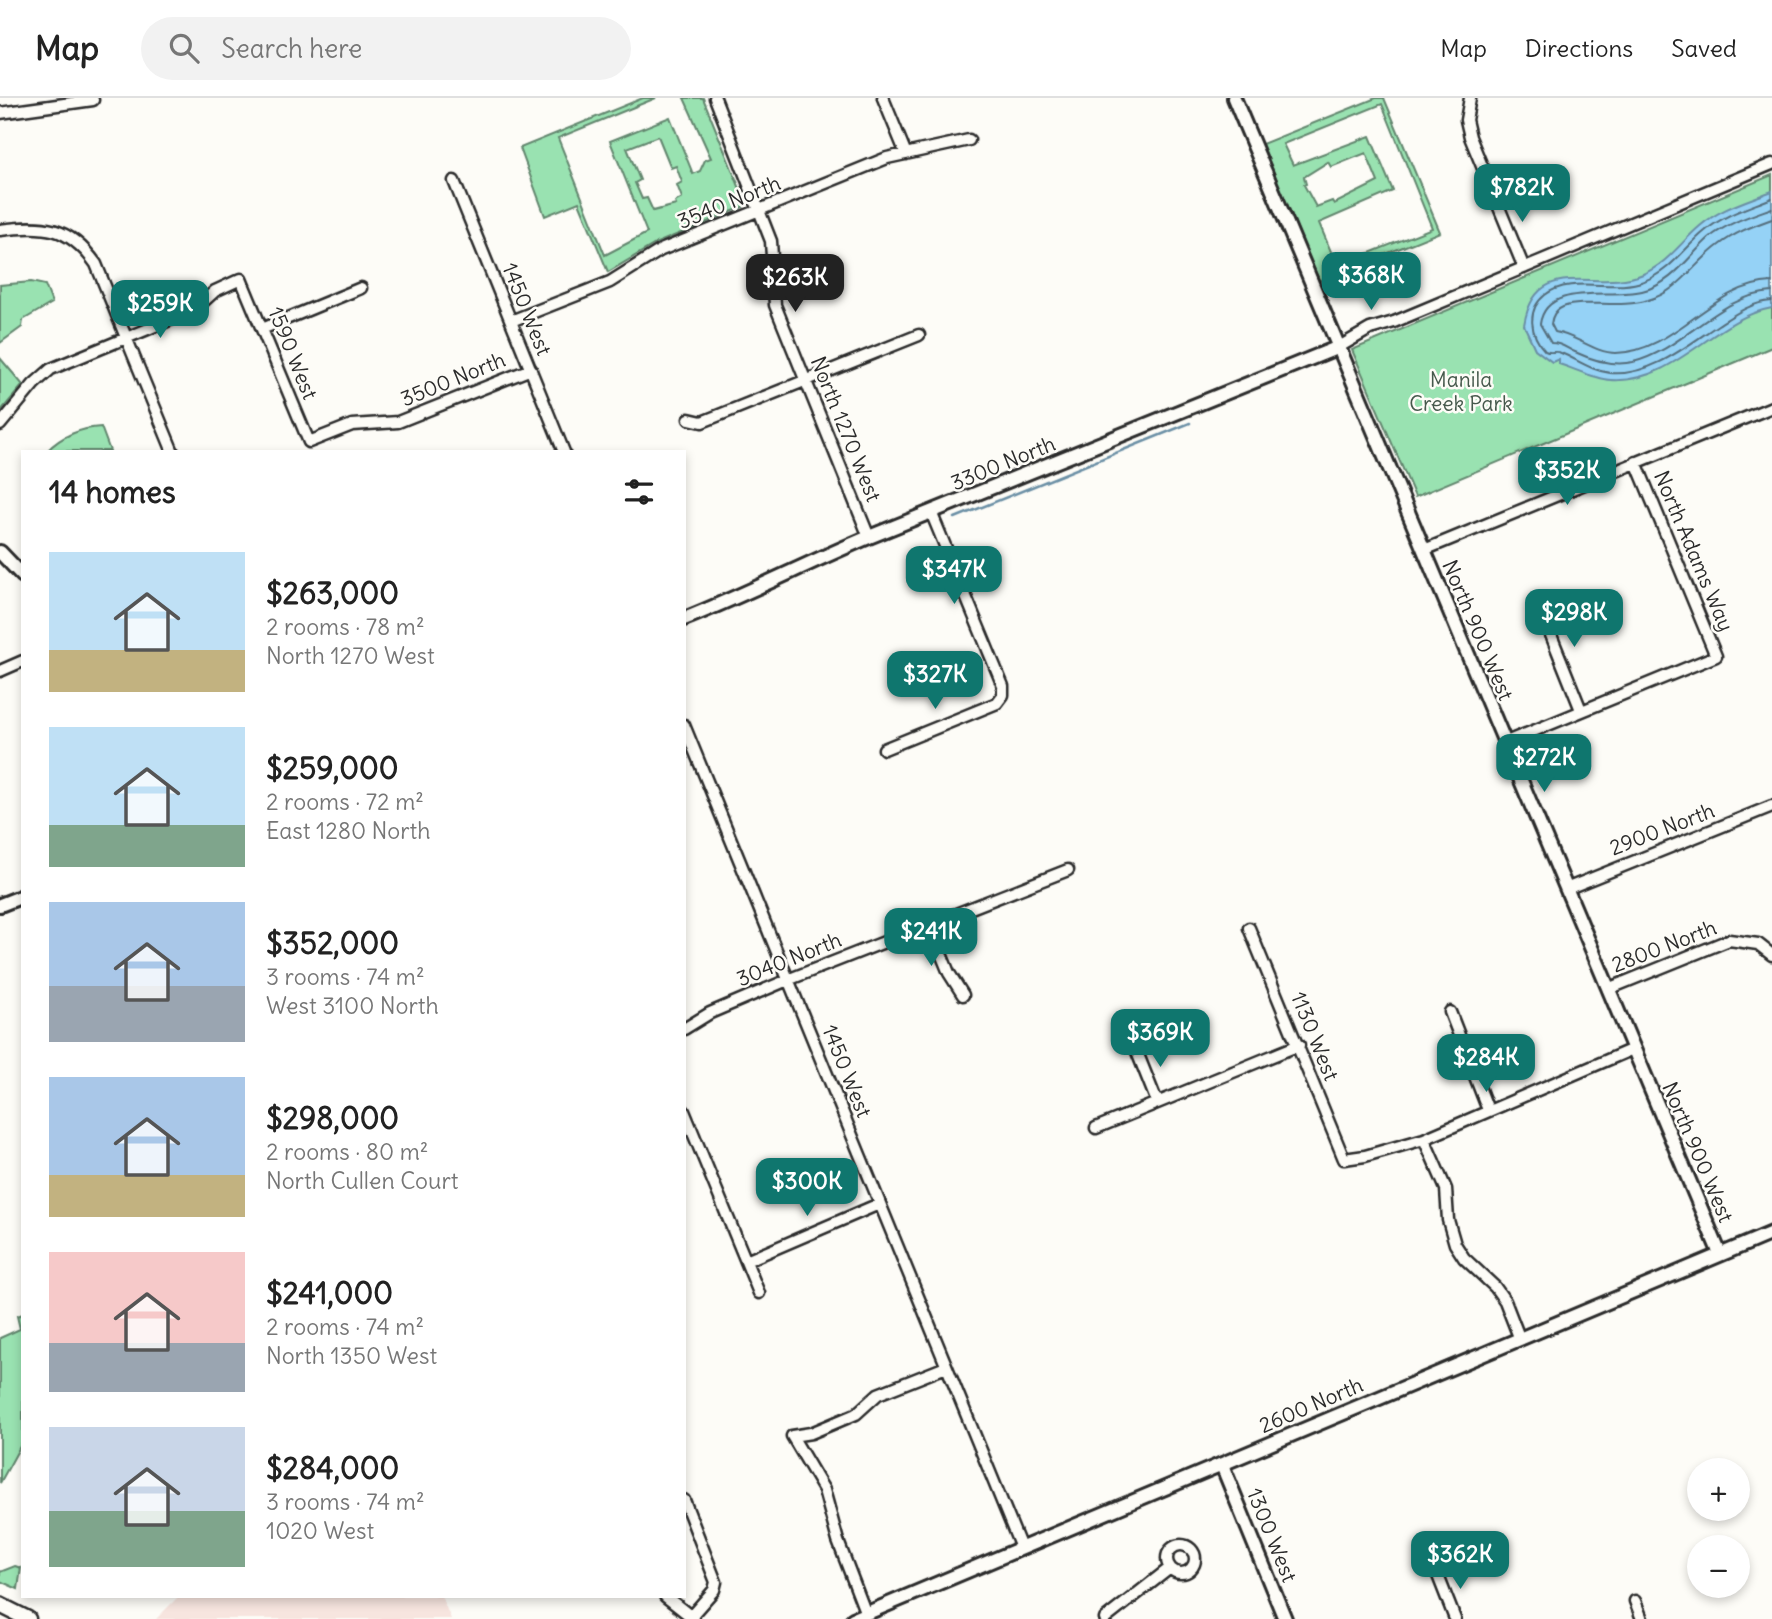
<!DOCTYPE html>
<meta charset="utf-8">
<style>
body{margin:0;font-family:Delius,sans-serif;background:#f2f2f2;color:#222;height:100vh;display:flex;flex-direction:column;font-size:26px;white-space:nowrap}
*{box-sizing:border-box;margin:0}
p{font-size:23px;color:#767676}
.icon{flex:none;width:38px;height:38px;fill:none;stroke:currentColor;stroke-width:2;stroke-linecap:round;stroke-linejoin:round}
.map{position:relative;flex:1;overflow:hidden}
.sheet{position:absolute;left:21px;top:352px;width:665px;height:1148px;display:flex;flex-direction:column;background:#fff;border-radius:0px;box-shadow:0 4px 10px #0003}
.sheet>*{flex:none}
.fabs{position:absolute;left:1687px;top:1360px;display:grid;gap:14px}
.fabs a{display:grid;place-items:center;width:63px;height:63px;border-radius:50%;background:#fff;box-shadow:0 4px 10px #0003;font-size:35px}
.price{position:absolute;translate:-50% -60px;padding:0 16px;border-radius:14px;background:#0f766e;color:#fff;font-size:23px;line-height:46px;filter:drop-shadow(0 2px 4px #0008)}
.price::after{content:'';position:absolute;left:50%;top:42px;width:21px;height:16px;margin-left:-10px;background:inherit;clip-path:polygon(0 0,100% 0,50% 100%)}
.price.on{background:#222;color:#fff}
ul{padding:0;list-style:none}
li{display:flex;align-items:center;gap:21px;height:175px;padding:0 28px}
li span{display:grid;place-items:center;flex:none;width:196px;height:140px;border-radius:0px;color:#555}
li>.icon{margin-inline-start:auto}
span .icon{width:84px;height:84px;fill:#fffc;stroke-width:1}
li b{font-size:30px}
h2{display:flex;justify-content:space-between;align-items:center;height:84px;padding:0 28px;font-size:30px}
header{display:flex;align-items:center;gap:42px;box-sizing:border-box;height:98px;padding:0 35px;background:#fff;border-bottom:2px solid #e0e0e0}
header strong{font-size:33px}
nav{display:flex;gap:38px;margin-inline-start:auto;font-size:24px}
.search{width:490px;height:63px;background:#f2f2f2;display:flex;align-items:center;gap:18px;box-sizing:border-box;padding:0 24px;border-radius:38px;color:#767676;font-size:26px}
.map>svg:first-child{display:block}
.built{fill:#f7e5df}
.green{fill:#99e2b1;stroke:#62866e;stroke-width:2;fill-rule:evenodd}
.water{fill:#95d2f6;stroke:#6b8fa5;stroke-width:2}
.lines{fill:none;stroke-linecap:round;stroke-linejoin:round}
.shore{stroke:#556e7c;stroke-width:2}
.stream{stroke:#6b8fa5;stroke-width:2.5}
.street-casing{stroke:#2b2b2b;stroke-width:15}
.secondary-casing{stroke:#2b2b2b;stroke-width:18}
.primary-casing{stroke:#2b2b2b;stroke-width:19}
.street{stroke:#fdfcf7;stroke-width:10}
.secondary{stroke:#fdfcf7;stroke-width:12}
.primary{stroke:#fdfcf7;stroke-width:14}
.labels{text-anchor:middle;dominant-baseline:central;stroke-width:5;stroke-linejoin:round;paint-order:stroke}
.street-label{font-size:21px;fill:#2b2b2b;stroke:#fdfcf7}
.park-label{font-size:21px;fill:#46594c;stroke:#fdfcf7}
</style>
<header>
<strong>Map</strong>
<div class="search"><svg class="icon" aria-label="search" viewBox="0 0 24 24"><circle cx="10" cy="10" r="6"/><path d="M15 15l6 6"/></svg>Search here</div>
<nav><a>Map</a><a>Directions</a><a>Saved</a></nav>
</header>
<div class="map">
<svg width="1772" height="1521" viewBox="0 0 1772 1521">
<rect width="100%" height="100%" fill="#fdfcf7"/>
<filter id="ink" filterUnits="userSpaceOnUse"><feTurbulence type="fractalNoise" baseFrequency=".0143" numOctaves="2"/><feDisplacementMap in="SourceGraphic" scale="14" xChannelSelector="R" yChannelSelector="G"/><feConvolveMatrix kernelMatrix="1 2 1 2 8 2 1 2 1" color-interpolation-filters="sRGB"/></filter>
<g filter="url(#ink)">
<path class="built" d="M179 1498H441L451 1521H156Z"/>
<path class="green" d="M643 0H656L558 40 605 157 647 135 610 43 670 19 693 76 700 73 705 62 711 60 684 0H703L745 103 743 109 657 145 608 174 579 104 545 118 520 50ZM658 38 671 70 676 68 682 84 677 87 682 100 675 104 676 107 653 113 647 100 642 101 635 85 640 82 627 50Z
M1376 0H1384L1440 134 1319 183 1262 46ZM1382 6 1432 130 1337 168 1319 125 1393 93 1370 38 1293 67 1283 46ZM1366 55 1378 84 1334 106 1332 103 1316 109 1304 87 1306 86 1304 79 1328 64 1331 69Z
M1772 77V249L1415 399 1352 252Z
M31 184 45 187 52 205 23 222 22 229 0 245V187Z
M0 260 23 287 0 314Z
M101 329 110 353H47C61 338 81 330 101 329Z
M23 1216V1343L0 1385V1240L20 1231 17 1218Z
M15 1468 21 1470 18 1491 0 1483V1474Z"/>
<path class="water" d="M1772 93V210C1714 220 1675 286 1611 282 1595 281 1575 271 1559 266V261L1552 264 1535 251 1524 227C1536 155 1597 196 1643 176 1668 165 1680 145 1700 128 1721 110 1747 103 1772 93Z"/>
<g class="lines">
<path class="shore" d="M1772 100C1748 110 1725 116 1705 133 1684 150 1671 173 1644 183 1614 195 1571 176 1545 197 1526 212 1530 237 1545 253 1551 256 1555 252 1561 255 1576 261 1592 273 1610 275 1650 279 1688 247 1718 227 1735 216 1752 204 1772 203
M1772 110C1750 118 1727 125 1709 140 1688 159 1672 186 1642 193 1609 201 1546 183 1540 226L1551 245C1562 245 1566 250 1575 254 1592 262 1614 268 1633 264 1683 252 1719 197 1772 194
M1772 121C1753 128 1736 134 1719 147 1694 165 1680 193 1648 202 1621 211 1585 201 1563 209 1555 212 1552 218 1551 226L1555 234C1576 237 1594 255 1616 255 1676 254 1712 186 1772 184"/>
<path class="stream" d="M955 420 1190 325"/>
<g class="street-casing">
<path id="street" d="M715 0 771 143 775 207 869 439
M883 0 906 56
M1470 0 1466 22 1470 39 1524 170
M0 15 93 2
M454 83 564 354
M0 132C44 126 69 128 96 166L173 354
M511 223 610 184 661 152 887 60 969 42
M262 231 361 190
M1339 249 1370 231 1394 224 1772 66
M689 321 702 324 919 237
M0 327 34 286 51 271 194 212 215 193 241 181 309 344 352 327 398 324 531 271
M1424 452 1772 309
M1537 502 1581 612
M0 573 23 563
M684 627 1021 1450
M1504 645 1716 558 1636 364
M884 651 997 605 1003 597V588L931 414
M1566 791 1772 708
M929 826 949 875 963 897
M1249 830 1344 1061 1365 1058 1424 1041 1633 951
M1608 891 1729 842 1758 846 1772 857
M1450 914 1488 1012
M684 931 710 915 790 881 1068 772
M1135 949 1157 1004
M684 1013 759 1195
M1096 1030 1299 947
M1424 1041 1446 1091 1448 1122 1455 1146 1464 1160 1495 1189 1505 1203 1519 1239
M746 1163 879 1106
M684 1402 716 1484 714 1492 692 1517
M1167 1461a14 14 0 1 1 28 0a14 14 0 1 1-28 0Z
M665 1498 694 1521
M1635 1503 1642 1521
M866 1516 838 1443 824 1392 792 1338 811 1335 856 1316 878 1296 946 1269
M1105 1521 1170 1470
M1455 1521 1437 1475 1482 1457"/>
</g>
<g class="secondary-casing">
<path id="secondary" d="M1234 0 1720 1156
M0 454 23 478
M684 521C747 496 807 465 869 439L1339 249
M0 807 23 798
M1222 1367 1285 1521
M853 1521 1772 1135"/>
</g>
<g class="primary-casing">
<path id="primary" d="M0 1507 28 1521"/>
</g>
<use href="#street" class="street"/>
<use href="#secondary" class="secondary"/>
<use href="#primary" class="primary"/>
</g>
</g>
<g class="labels">
<g class="street-label">
<text transform="translate(729 104) rotate(-22)">3540 North</text>
<text transform="translate(527 211) rotate(68)">1450 West</text>
<text transform="translate(293 255) rotate(68)">1590 West</text>
<text transform="translate(453 281) rotate(-22)">3500 North</text>
<text transform="translate(846 331) rotate(68)">North 1270 West</text>
<text transform="translate(1003 365) rotate(-22)">3300 North</text>
<text transform="translate(1694 453) rotate(67)">North Adams Way</text>
<text transform="translate(1478 532) rotate(67)">North 900 West</text>
<text transform="translate(1662 731) rotate(-21)">2900 North</text>
<text transform="translate(1664 848) rotate(-21)">2800 North</text>
<text transform="translate(789 861) rotate(-22)">3040 North</text>
<text transform="translate(1315 938) rotate(68)">1130 West</text>
<text transform="translate(847 973) rotate(68)">1450 West</text>
<text transform="translate(1698 1054) rotate(67)">North 900 West</text>
<text transform="translate(1311 1307) rotate(-23)">2600 North</text>
<text transform="translate(1272 1437) rotate(68)">1300 West</text>
</g>
<g class="park-label">
<text x="1461" y="281">Manila<tspan x="1461" dy="24">Creek Park</tspan></text>
</g>
</g>
</svg>
<div class="fabs">
<a>+</a>
<a>−</a>
</div>
<b class="price" style="left:1522px;top:126px">$782K</b>
<b class="price" style="left:1371px;top:214px">$368K</b>
<b class="price on" style="left:795px;top:216px">$263K</b>
<b class="price" style="left:160px;top:242px">$259K</b>
<b class="price" style="left:1567px;top:409px">$352K</b>
<b class="price" style="left:954px;top:508px">$347K</b>
<b class="price" style="left:1574px;top:551px">$298K</b>
<b class="price" style="left:935px;top:613px">$327K</b>
<b class="price" style="left:1544px;top:696px">$272K</b>
<b class="price" style="left:931px;top:870px">$241K</b>
<b class="price" style="left:1160px;top:971px">$369K</b>
<b class="price" style="left:1486px;top:996px">$284K</b>
<b class="price" style="left:807px;top:1120px">$300K</b>
<b class="price" style="left:1460px;top:1493px">$362K</b>
<section class="sheet">
<h2>14 homes<svg class="icon" aria-label="filters" viewBox="0 0 24 24"><path d="M4 7h16M4 17h16"/><circle cx="9" cy="7" r="2"/><circle cx="15" cy="17" r="2"/></svg></h2>
<ul>
<li><span style="background:linear-gradient(#bfe0f5 70%,#c2b280 0)"><svg class="icon" aria-label="home" viewBox="0 0 24 24"><path d="M3 11l9-7 9 7M6 9v11h12V9"/></svg></span><div><b>$263,000</b><p>2 rooms · 78 m²</p><p>North 1270 West</p></div></li>
<li><span style="background:linear-gradient(#bfe0f5 70%,#7fa58c 0)"><svg class="icon" aria-label="home" viewBox="0 0 24 24"><path d="M3 11l9-7 9 7M6 9v11h12V9"/></svg></span><div><b>$259,000</b><p>2 rooms · 72 m²</p><p>East 1280 North</p></div></li>
<li><span style="background:linear-gradient(#a9c7e8 60%,#9aa5b1 0)"><svg class="icon" aria-label="home" viewBox="0 0 24 24"><path d="M3 11l9-7 9 7M6 9v11h12V9"/></svg></span><div><b>$352,000</b><p>3 rooms · 74 m²</p><p>West 3100 North</p></div></li>
<li><span style="background:linear-gradient(#a9c7e8 70%,#c2b280 0)"><svg class="icon" aria-label="home" viewBox="0 0 24 24"><path d="M3 11l9-7 9 7M6 9v11h12V9"/></svg></span><div><b>$298,000</b><p>2 rooms · 80 m²</p><p>North Cullen Court</p></div></li>
<li><span style="background:linear-gradient(#f6c9c9 65%,#9aa5b1 0)"><svg class="icon" aria-label="home" viewBox="0 0 24 24"><path d="M3 11l9-7 9 7M6 9v11h12V9"/></svg></span><div><b>$241,000</b><p>2 rooms · 74 m²</p><p>North 1350 West</p></div></li>
<li><span style="background:linear-gradient(#c9d6e8 60%,#7fa58c 0)"><svg class="icon" aria-label="home" viewBox="0 0 24 24"><path d="M3 11l9-7 9 7M6 9v11h12V9"/></svg></span><div><b>$284,000</b><p>3 rooms · 74 m²</p><p>1020 West</p></div></li>
</ul>
</section>
</div>
